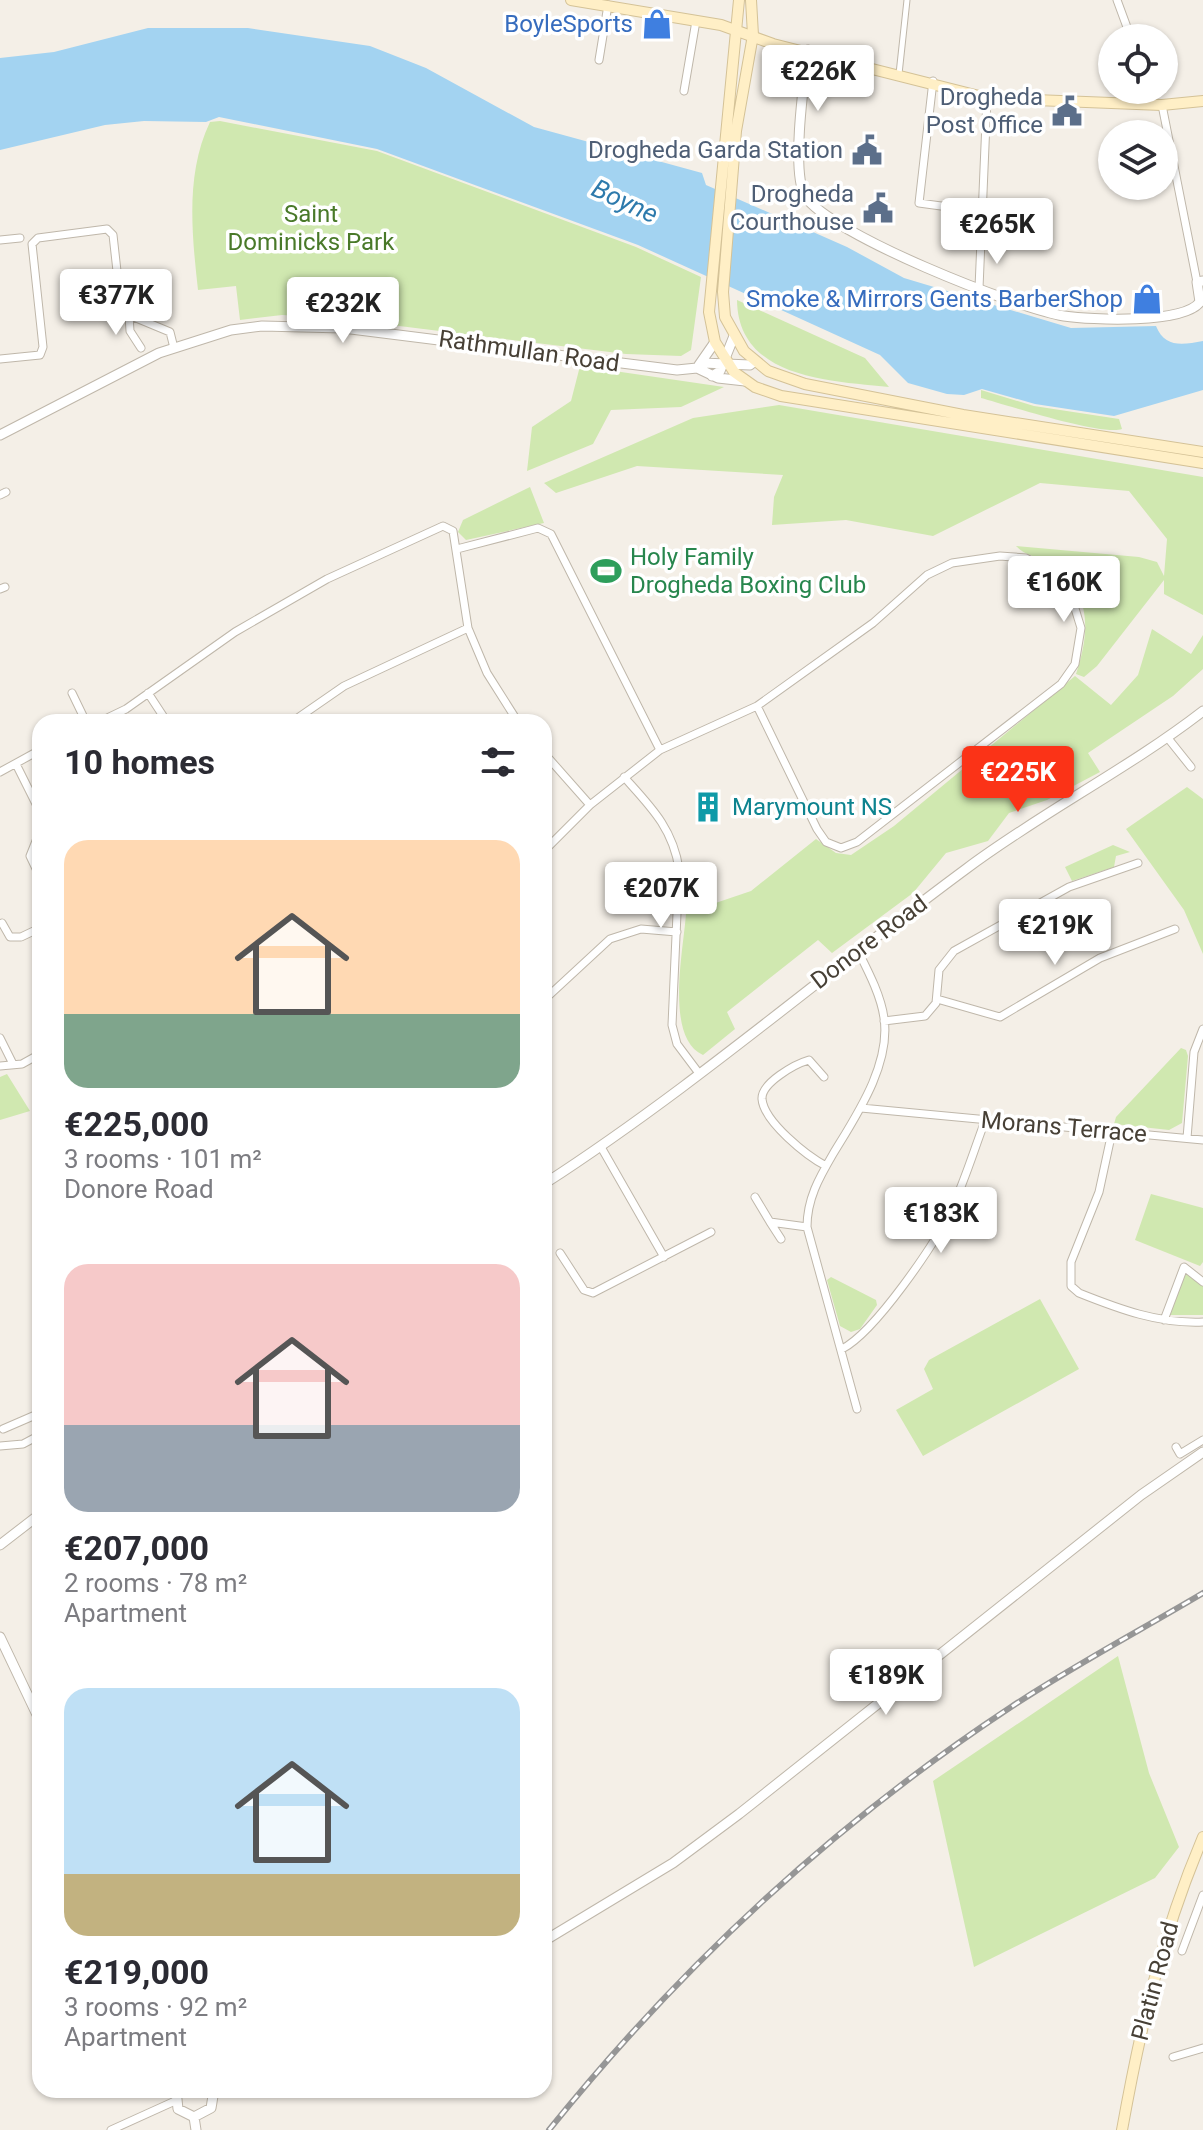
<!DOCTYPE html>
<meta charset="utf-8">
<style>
body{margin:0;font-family:Roboto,sans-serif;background:#f2f2f3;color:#2b2b33;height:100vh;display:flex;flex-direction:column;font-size:30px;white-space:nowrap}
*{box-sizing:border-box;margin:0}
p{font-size:26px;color:#7c7c81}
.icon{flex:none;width:44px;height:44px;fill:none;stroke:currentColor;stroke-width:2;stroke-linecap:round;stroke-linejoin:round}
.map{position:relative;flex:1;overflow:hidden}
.sheet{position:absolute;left:32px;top:714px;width:520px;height:1384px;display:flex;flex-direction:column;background:#fff;border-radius:24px;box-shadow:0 2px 6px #0004}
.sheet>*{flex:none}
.buttons{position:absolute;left:1098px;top:24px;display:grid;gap:16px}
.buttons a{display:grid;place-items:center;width:80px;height:80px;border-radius:50%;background:#fff;box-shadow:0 2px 6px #0004;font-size:40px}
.price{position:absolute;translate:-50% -68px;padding:0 18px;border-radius:8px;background:#fff;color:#222;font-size:26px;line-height:52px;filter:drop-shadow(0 2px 4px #0008)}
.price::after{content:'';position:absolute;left:50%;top:48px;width:24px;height:18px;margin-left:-12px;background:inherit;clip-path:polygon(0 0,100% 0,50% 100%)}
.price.on{background:#fb3317;color:#fff}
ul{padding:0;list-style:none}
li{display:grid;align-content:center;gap:16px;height:424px;padding:0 32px}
li span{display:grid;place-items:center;height:248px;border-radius:24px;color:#555}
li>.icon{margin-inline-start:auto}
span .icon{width:144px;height:144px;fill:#fffc;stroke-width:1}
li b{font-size:34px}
h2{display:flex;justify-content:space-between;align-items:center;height:96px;padding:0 32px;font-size:34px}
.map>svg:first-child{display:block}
.green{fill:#d0e8b0}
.water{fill:#a3d3f1}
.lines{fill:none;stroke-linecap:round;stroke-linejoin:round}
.pedestrian-casing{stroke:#bfb7aa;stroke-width:7}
.minor-casing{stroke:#bfb7aa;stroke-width:9}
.tertiary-casing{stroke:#bfb7aa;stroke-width:11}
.secondary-casing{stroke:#d4c297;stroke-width:12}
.pedestrian{stroke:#fff;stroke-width:5}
.minor{stroke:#fff;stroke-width:7}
.tertiary{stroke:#fff;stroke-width:9}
.secondary{stroke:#ffefc6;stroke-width:10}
.rail-casing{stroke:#969696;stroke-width:6}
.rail{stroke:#fff;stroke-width:3;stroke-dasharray:9;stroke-linecap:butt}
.labels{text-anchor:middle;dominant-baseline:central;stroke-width:7;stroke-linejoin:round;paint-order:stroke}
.shop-label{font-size:24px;fill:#366cbe;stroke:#fff;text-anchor:end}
.service-label{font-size:24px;fill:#4e5e75;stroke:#fff;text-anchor:end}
.park-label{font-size:24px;fill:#497929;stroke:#fff}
.street-label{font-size:24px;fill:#474036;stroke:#fff}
.leisure-label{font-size:24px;fill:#27864d;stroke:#fff;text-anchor:start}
.culture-label{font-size:24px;fill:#0d838f;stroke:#fff;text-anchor:start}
.water-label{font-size:26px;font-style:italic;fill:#2d7aac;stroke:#fff}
</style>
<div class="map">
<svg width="1203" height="2130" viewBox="0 0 1203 2130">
<rect width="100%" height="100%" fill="#f4efe7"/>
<path class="green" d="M220 121 377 151 636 247 701 277 691 350 681 356 626 354 335 318 282 315 240 320 236 286 198 290C192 235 185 174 210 122Z
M737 300 865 358 889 387C831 381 738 379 737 300Z
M580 366 724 387 681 407 611 410 593 444 527 471 532 427 571 401Z
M981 390 1034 406 1119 419 1122 429C1102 436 1007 405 981 398Z
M779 405 1203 477V615L1164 594V580L1097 666 1084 677 1076 674C1090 632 1093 591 1049 563 1038 556 1025 556 1016 546L1139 557 1157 562 1164 576 1167 539 1129 491 1040 483 933 536 846 520 772 525 774 497 783 475 637 466 556 493 544 483 693 418Z
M530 487 544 523 466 540 458 532 463 520Z
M1152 629 1191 654 1203 635V669L1173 696 1088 753 1100 772 1047 800 1009 813 988 841 946 853 913 893 832 953 818 940 727 1012 735 1029 703 1055C664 1038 684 948 686 913L751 891 816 839 836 853 851 855 894 826 1075 676 1111 705 1138 675Z
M1187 787 1203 799V954L1184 910 1126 829Z
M1113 845 1130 852 1116 856 1114 867 1072 881 1065 867Z
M1181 1048 1186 1050 1188 1056 1182 1123 1169 1130 1114 1124 1116 1117Z
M7 1074 30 1111 0 1120V1077Z
M1151 1194 1203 1208V1262L1200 1266 1135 1240Z
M1188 1272 1203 1286V1315H1169L1183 1275Z
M831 1277 876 1300 877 1305 860 1329 851 1332 840 1326 827 1280Z
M1040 1299 1079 1369 923 1456 896 1410 933 1389 924 1369 929 1360Z
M1118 1656 1149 1773 1179 1847 1155 1878 974 1967 933 1781Z"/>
<path class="water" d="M148 28H248L370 46 426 68 534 127 702 173 706 185 847 247 904 278 1071 328 1156 326C1165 348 1182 345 1203 341V390L1114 416 1035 404 982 389 964 395 947 394 908 383 880 355 638 245 377 149 219 117 206 122 144 121 105 125 0 150V58L54 52Z"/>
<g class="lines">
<g class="pedestrian-casing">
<path id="pedestrian" d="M899 74 907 0"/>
</g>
<g class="minor-casing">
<path id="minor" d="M1117 0 1131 38
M599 60 608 5
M933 81 919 203 985 212
M1147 90 1151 105
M684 91 696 21
M1162 105 1197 282
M0 240 20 238
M979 288 987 98
M129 315 130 331 141 348
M0 359 40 355 43 347 32 244 38 238 107 229 113 235 119 289 129 315 170 332 174 348
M0 495 6 492
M457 549 538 528 551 534 660 750
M0 589 5 587
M72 693 86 722
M148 693 167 722
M99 722 126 709 235 632 327 579 443 526 453 531 468 628 487 673 518 722
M292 722 344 686 468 628
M1167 737 1191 767
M544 753 590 805
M16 764 40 812
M0 772 40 750
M624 777C650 806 673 828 679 869L672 1025 677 1044 698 1072
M40 831 30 856 40 877
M544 851 590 805 660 750 757 706 873 623 927 575 952 563 1000 556 1026 558 1055 574 1069 589 1081 628 1075 664 1061 684 857 842 841 848 826 842 817 829 757 706
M2 923 10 937H21L40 928
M857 949C867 969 881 995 884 1018 891 1065 856 1116 833 1154 819 1178 807 1199 807 1227L857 1409
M937 999 1000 1017 1100 958 1175 929
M544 1000 610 939 641 929 677 932
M884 1021 925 1016 936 1003 939 970 954 951 1069 887 1138 863
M0 1038 13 1064
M0 1066 22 1064 40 1054
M824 1077 809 1060C795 1064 761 1083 762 1099 764 1122 807 1156 826 1166
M861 1108 1203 1140
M1112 1132 1099 1192 1071 1262V1286L1079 1293C1119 1309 1159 1324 1203 1322
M1187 1138 1194 1052 1203 1029
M601 1147 664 1257
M755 1197 770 1222 807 1227
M770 1222 781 1239
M560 1253 584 1290 593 1293 711 1232
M1164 1320 1184 1267 1203 1282
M842 1349C875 1332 936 1243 952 1208 965 1180 974 1150 985 1121
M3 1429 40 1413
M0 1446 23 1444 40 1435
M1176 1447 1180 1454 1203 1440
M1182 1951 1203 1895
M1173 2057 1203 2048
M111 2130 175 2101"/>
</g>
<g class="tertiary-casing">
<path id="tertiary" d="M808 50C804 81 791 171 805 196 829 234 1016 308 1064 316 1091 320 1184 324 1200 302L1197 282 1203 281
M699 365 715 342
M697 368 718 378 745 381
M712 376 720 371 734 336
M0 435 159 353 231 330 262 326 343 328 677 370 697 368 703 363 750 365 755 361
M544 1184C691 1089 825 973 966 869 1042 812 1128 769 1203 711
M0 1545 40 1514
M0 1637 40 1721
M544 1941 673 1863 739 1814 1141 1495 1203 1452
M176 2090 178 2109 194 2117 211 2108 214 2090
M194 2117 196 2130"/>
</g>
<g class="secondary-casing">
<path id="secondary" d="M571 0 721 25 773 44 987 98 1162 105 1203 101
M739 0 709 312 715 342 734 372 755 387 781 396 1203 463
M751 0 753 35 736 131 723 292 725 317 744 351 768 371 805 384 963 415 1203 452
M1122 2130C1141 2025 1161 1936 1203 1837"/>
</g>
<use href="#pedestrian" class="pedestrian"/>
<use href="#minor" class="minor"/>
<use href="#tertiary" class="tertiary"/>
<use href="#secondary" class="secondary"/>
<g class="rail-casing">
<path id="rail" d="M549 2130C681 1966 835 1823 1011 1707 1073 1666 1139 1631 1203 1593"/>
</g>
<use href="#rail" class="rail"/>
</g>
<defs>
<g id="shop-bare" transform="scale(2.4)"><path d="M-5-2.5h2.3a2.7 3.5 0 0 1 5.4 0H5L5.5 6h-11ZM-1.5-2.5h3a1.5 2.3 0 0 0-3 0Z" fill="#3f7fe0" stroke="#fff" stroke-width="2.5" paint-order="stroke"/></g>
<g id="civic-bare" transform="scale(2.4)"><path d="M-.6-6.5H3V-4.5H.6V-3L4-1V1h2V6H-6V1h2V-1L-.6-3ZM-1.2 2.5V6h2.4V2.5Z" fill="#5c6f8a" stroke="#fff" stroke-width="2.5" paint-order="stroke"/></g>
<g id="stadium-bare" transform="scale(2.4)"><path d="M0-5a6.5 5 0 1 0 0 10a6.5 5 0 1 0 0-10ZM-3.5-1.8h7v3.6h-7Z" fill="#2e9e5b" stroke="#fff" stroke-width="2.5" paint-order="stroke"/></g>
<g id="building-bare" transform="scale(2.4)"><path d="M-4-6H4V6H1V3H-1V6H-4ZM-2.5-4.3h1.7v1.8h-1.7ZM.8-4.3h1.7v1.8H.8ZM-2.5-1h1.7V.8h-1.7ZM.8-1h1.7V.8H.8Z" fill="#0f9aa8" stroke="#fff" stroke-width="2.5" paint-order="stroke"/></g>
</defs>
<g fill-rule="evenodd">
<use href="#shop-bare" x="657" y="24"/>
<use href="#civic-bare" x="1067" y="111"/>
<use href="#civic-bare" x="867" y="150"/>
<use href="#civic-bare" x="878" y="208"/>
<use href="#shop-bare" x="1147" y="299"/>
<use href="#stadium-bare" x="606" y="571"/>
<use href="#building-bare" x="708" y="807"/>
</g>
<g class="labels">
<g class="shop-label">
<text x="633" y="24">BoyleSports</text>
<text x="1123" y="299">Smoke &amp; Mirrors Gents BarberShop</text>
</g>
<g class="service-label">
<text x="1043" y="97">Drogheda<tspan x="1043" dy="28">Post Office</tspan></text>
<text x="843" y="150">Drogheda Garda Station</text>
<text x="854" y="194">Drogheda<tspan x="854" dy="28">Courthouse</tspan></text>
</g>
<g class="park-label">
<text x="311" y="214">Saint<tspan x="311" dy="28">Dominicks Park</tspan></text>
</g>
<g class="street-label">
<text transform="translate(529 351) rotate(8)">Rathmullan Road</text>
<text transform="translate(869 942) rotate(-37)">Donore Road</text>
<text transform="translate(1064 1127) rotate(5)">Morans Terrace</text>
<text transform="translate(1155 1981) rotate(-75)">Platin Road</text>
</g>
<g class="leisure-label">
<text x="630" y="557">Holy Family<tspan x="630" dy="28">Drogheda Boxing Club</tspan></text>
</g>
<g class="culture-label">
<text x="732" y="807">Marymount NS</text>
</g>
<g class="water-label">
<text transform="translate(625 201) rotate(25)">Boyne</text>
</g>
</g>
</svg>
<div class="buttons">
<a><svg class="icon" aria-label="locate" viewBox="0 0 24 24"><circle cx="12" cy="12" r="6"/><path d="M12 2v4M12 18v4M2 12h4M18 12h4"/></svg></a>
<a><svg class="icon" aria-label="layers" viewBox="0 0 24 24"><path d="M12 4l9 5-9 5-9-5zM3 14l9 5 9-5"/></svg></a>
</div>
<b class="price" style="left:818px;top:113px">€226K</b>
<b class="price" style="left:997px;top:266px">€265K</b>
<b class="price" style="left:116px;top:337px">€377K</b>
<b class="price" style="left:343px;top:345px">€232K</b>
<b class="price" style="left:1064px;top:624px">€160K</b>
<b class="price on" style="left:1018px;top:814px">€225K</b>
<b class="price" style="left:661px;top:930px">€207K</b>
<b class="price" style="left:1055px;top:967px">€219K</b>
<b class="price" style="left:941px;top:1255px">€183K</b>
<b class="price" style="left:886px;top:1717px">€189K</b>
<section class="sheet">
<h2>10 homes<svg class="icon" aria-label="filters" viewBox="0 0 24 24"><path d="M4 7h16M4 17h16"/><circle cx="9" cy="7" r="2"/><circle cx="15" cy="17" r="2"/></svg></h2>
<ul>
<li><span style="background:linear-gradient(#ffd9b3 70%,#7fa58c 0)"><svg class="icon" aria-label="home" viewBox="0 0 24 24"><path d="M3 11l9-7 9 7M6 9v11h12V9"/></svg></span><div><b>€225,000</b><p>3 rooms · 101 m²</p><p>Donore Road</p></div></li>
<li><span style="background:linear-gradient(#f6c9c9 65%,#9aa5b1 0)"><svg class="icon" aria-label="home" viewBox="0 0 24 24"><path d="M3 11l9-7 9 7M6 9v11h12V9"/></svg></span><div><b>€207,000</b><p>2 rooms · 78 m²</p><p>Apartment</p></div></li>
<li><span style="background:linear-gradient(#bfe0f5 75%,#c2b280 0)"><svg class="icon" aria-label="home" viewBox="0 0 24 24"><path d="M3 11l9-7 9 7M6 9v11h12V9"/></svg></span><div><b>€219,000</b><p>3 rooms · 92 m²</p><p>Apartment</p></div></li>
</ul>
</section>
</div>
